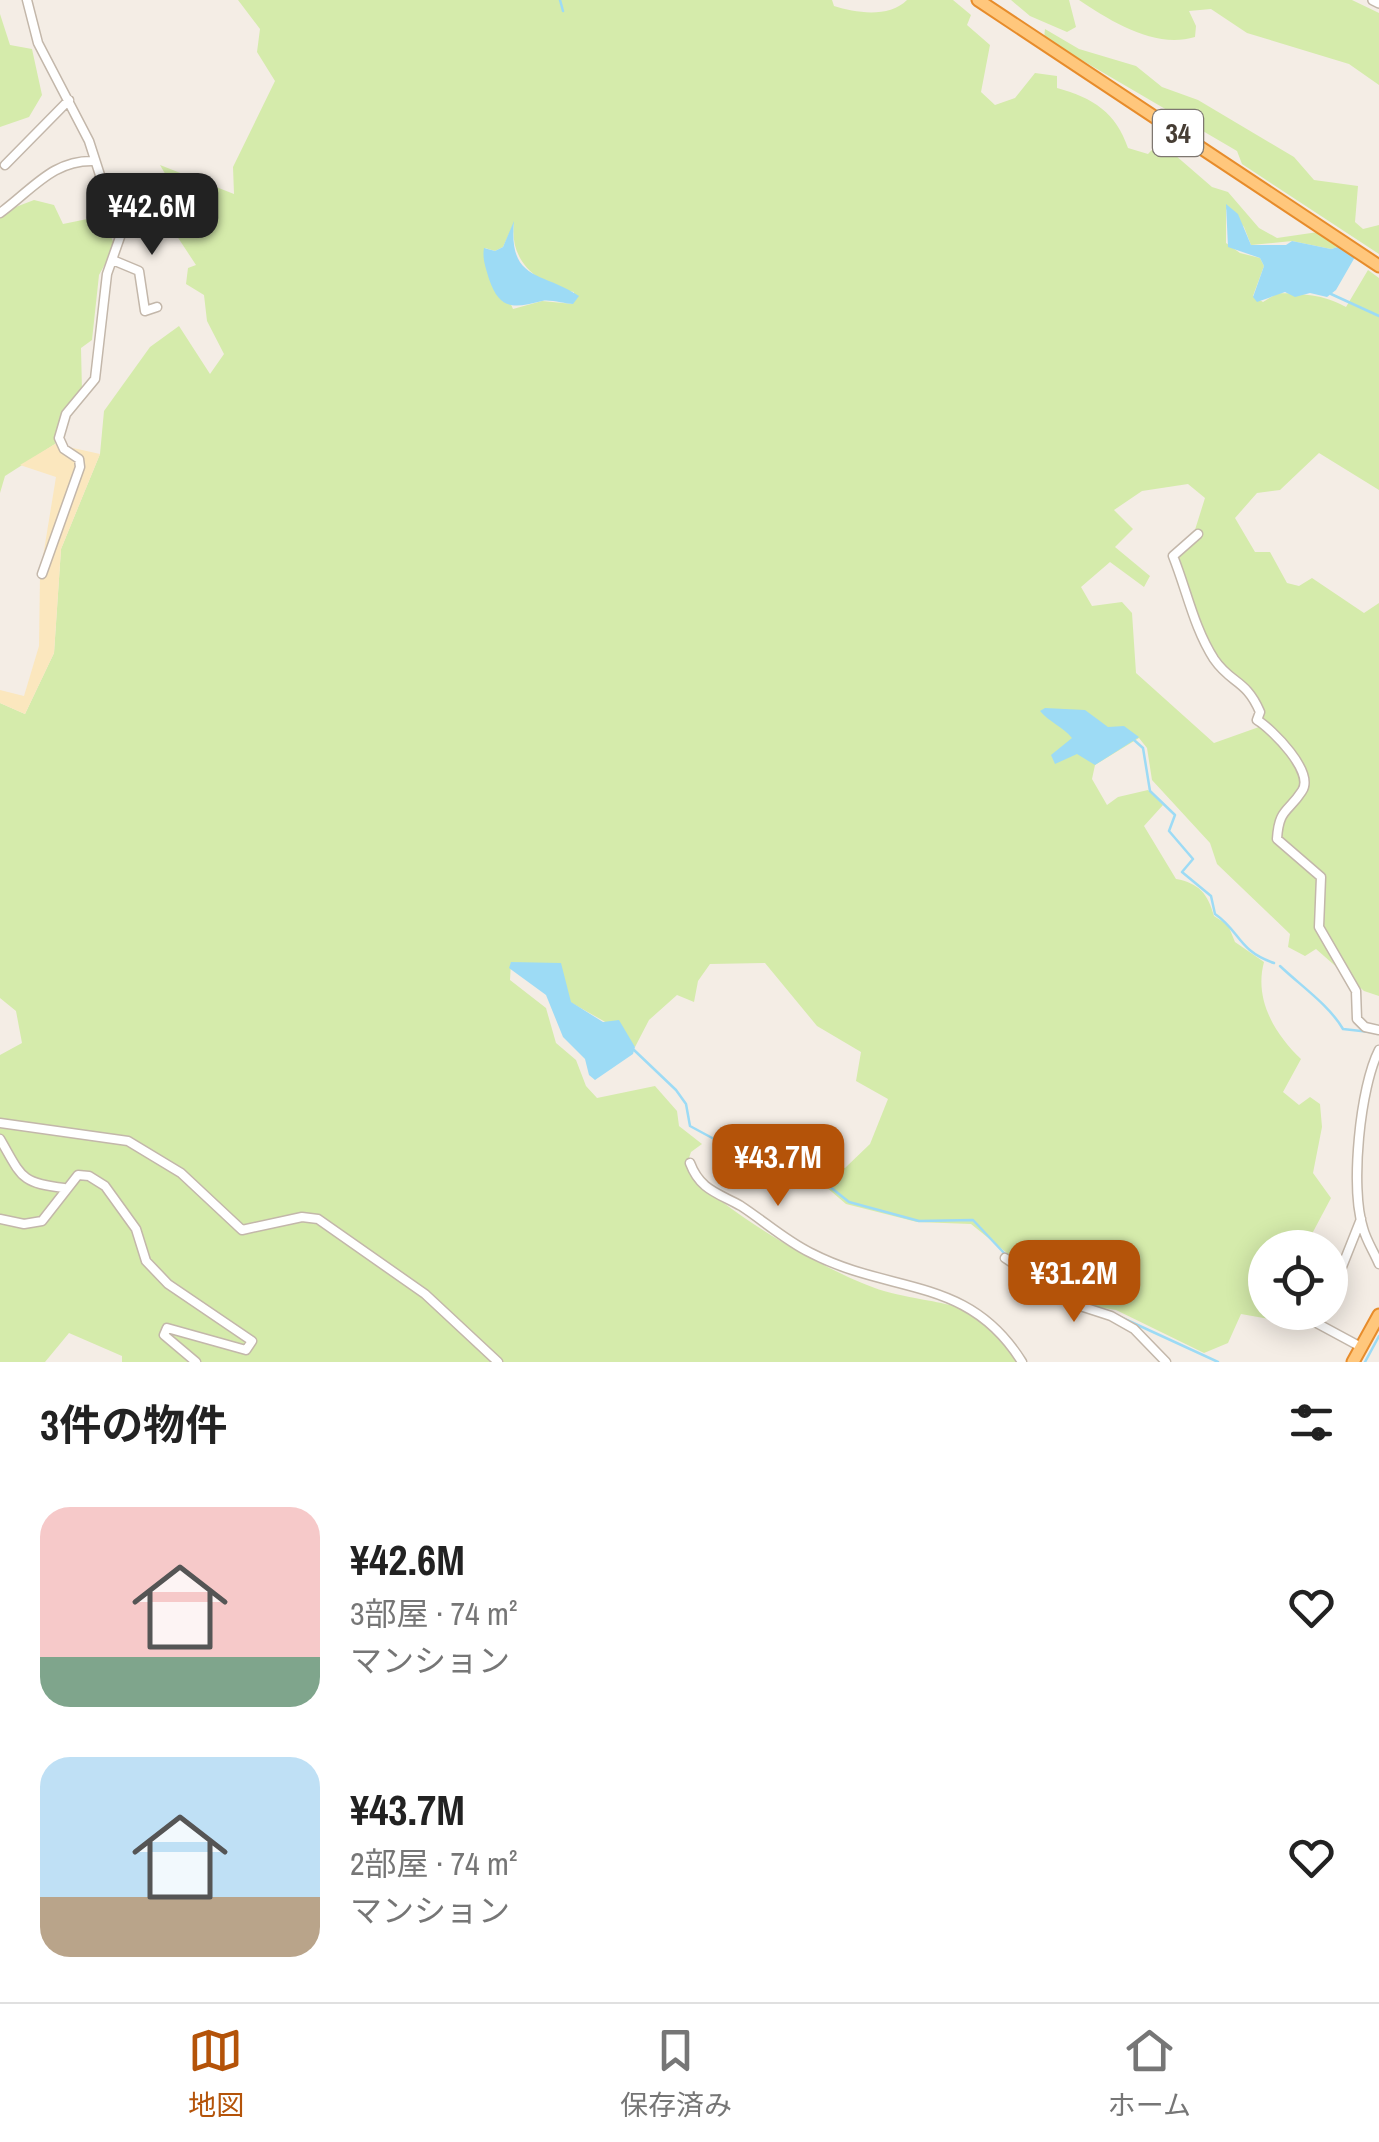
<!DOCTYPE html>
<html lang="ja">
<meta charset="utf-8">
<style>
body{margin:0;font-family:"Archivo Narrow","Noto Sans JP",sans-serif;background:#f6f6f6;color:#222;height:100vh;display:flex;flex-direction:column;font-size:38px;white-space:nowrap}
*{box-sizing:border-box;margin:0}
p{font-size:32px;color:#767676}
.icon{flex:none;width:55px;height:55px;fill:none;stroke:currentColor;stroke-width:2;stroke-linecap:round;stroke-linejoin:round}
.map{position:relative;height:1362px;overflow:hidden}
.details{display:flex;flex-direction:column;background:#fff;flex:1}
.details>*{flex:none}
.controls{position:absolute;left:1248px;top:1230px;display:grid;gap:20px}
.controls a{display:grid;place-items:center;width:100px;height:100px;border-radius:50%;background:#fff;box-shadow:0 5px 25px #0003;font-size:50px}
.price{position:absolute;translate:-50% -85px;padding:0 22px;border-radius:20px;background:#b45309;color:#fff;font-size:32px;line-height:65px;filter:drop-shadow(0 2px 5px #0008)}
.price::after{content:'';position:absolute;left:50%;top:60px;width:30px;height:22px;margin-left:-15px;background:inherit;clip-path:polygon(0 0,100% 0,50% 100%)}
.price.active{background:#222;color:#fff}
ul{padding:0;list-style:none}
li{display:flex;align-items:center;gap:30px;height:250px;padding:0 40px}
li span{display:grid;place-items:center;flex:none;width:280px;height:200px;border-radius:30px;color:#555}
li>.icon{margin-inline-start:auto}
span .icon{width:120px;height:120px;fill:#fffc;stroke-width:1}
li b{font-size:42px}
h2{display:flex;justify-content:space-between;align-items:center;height:120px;padding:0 40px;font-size:42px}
.menu{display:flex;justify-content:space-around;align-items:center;height:140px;border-top:2px solid #e0e0e0;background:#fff;font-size:28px;color:#767676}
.menu a{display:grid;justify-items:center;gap:5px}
.menu .active{color:#b45309}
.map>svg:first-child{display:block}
.green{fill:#d5ebab;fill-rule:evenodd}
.sand{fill:#fbe7be}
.water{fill:#9ddbf5}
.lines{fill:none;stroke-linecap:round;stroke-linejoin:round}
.stream{stroke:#9ddbf5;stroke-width:2.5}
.minor-casing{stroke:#c3b7aa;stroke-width:11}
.tertiary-casing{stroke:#c3b7aa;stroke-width:12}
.trunk-casing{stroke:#e78c2b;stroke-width:15}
.minor{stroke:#fff;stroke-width:8}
.tertiary{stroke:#fff;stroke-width:9}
.trunk{stroke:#ffc77c;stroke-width:11}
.labels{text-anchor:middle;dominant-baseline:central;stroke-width:8;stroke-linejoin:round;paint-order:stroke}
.shield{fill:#fff;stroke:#7e7771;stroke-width:2.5}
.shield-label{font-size:28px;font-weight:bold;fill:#463d34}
</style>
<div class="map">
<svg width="1379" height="1362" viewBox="0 0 1379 1362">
<rect width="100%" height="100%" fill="#f4ede5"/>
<path class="green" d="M238 0H832L834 6C856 13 889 18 907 0H953L971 15 967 25 990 45 981 92 995 105 1015 98 1035 73 1057 76V88C1094 98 1116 113 1128 148L1148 154 1166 135 1178 144 1175 155 1212 187 1228 192 1259 228 1277 238 1318 232 1341 246 1331 249 1292 241 1251 245 1244 227 1226 209V243L1240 253 1260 258 1264 266 1253 296 1263 302 1278 293C1302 294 1323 294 1346 307L1368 270 1379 278V490L1319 453 1280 490 1257 493 1235 518 1255 552H1270L1287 583 1299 586 1312 578 1364 613 1379 603V996L1364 991 1316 949 1305 956 1288 947 1290 934 1217 864 1210 843 1152 780 1147 748 1139 738 1095 765 1092 779 1107 805 1118 797 1148 790 1163 805 1144 826 1176 879C1199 883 1208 894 1214 916L1228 925 1235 942 1264 962C1254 999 1274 1033 1301 1059L1283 1092 1299 1105 1310 1097 1320 1104 1322 1127 1313 1173 1331 1198 1305 1247 1265 1248V1312L1290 1313 1281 1321 1241 1314 1228 1343 1204 1353 1116 1310 1085 1305 1044 1283 971 1224 917 1222 846 1204 811 1174 817 1165 845 1168 870 1144 888 1099 856 1081 861 1052 817 1026 765 963 710 964 698 981 694 1002 677 995 649 1020 635 1047 623 1032 570 1002 554 966 511 962 510 980 546 1008 556 1043 576 1060 586 1086 597 1098 655 1086 677 1111 679 1126 702 1144 691 1152 686 1167C712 1206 835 1277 884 1291 955 1310 971 1294 1018 1362H122V1356L69 1333 45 1362H0V1055L22 1043 16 1011 0 998V703L25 714 54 653 61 549 100 454 104 411 150 347 179 326 210 374 224 354 207 321 204 295 186 284 188 268 196 265 165 218 181 201 160 165 234 194 233 167 275 81 257 52 260 29ZM514 223C509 261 537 285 574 292L573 304 542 301 513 309 485 248 495 251 503 247ZM1188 484 1205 498 1194 533 1175 550C1187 587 1197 639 1225 667 1248 691 1248 673 1265 713L1259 727 1214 743 1136 673 1132 613 1122 602 1092 606 1081 587 1110 562 1144 587 1150 576 1115 547 1133 529 1114 510 1142 491Z
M1011 0H1069L1076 27 1067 32 1030 16Z
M1079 0H1352L1379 13V85L1349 64 1247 33 1211 9 1189 11 1196 26 1195 37C1155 49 1112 22 1079 0Z
M0 14 10 45 32 49 42 95 29 117 0 127Z
M1045 29 1079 49 1136 66 1162 87 1198 100 1294 157 1314 180 1358 186 1355 222 1363 229 1379 225V254L1242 164 1237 151 1044 38Z
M34 200 54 205 63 224 102 216 115 246 99 275 92 340 81 348 82 392 60 417 55 444 5 476 0 493V213Z"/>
<path class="sand" d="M55 444 100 454 61 549 54 653 25 714 0 703V690L24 696 39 646 40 575 56 477 20 465Z"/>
<path class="water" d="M1226 204 1238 214 1251 245H1286L1292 241 1331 249 1341 246 1355 257 1336 290 1327 297 1310 293 1295 297 1285 292 1257 302 1253 297 1264 266 1260 258 1228 247Z
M514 221C508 282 542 271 579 296L573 304C565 304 550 299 542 301 514 308 500 311 489 279 486 268 482 259 484 248L495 251 503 247Z
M1045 708 1085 710 1108 727 1124 726 1139 737 1095 765 1077 754 1055 764 1051 755 1072 738C1063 727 1048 721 1040 711Z
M511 962 561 963 571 1002 603 1022 619 1020 635 1047 633 1054 595 1080 589 1075 585 1059 563 1037 546 995 509 968Z"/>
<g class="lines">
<path class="stream" d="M560 0 563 11
M1331 294 1379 316
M1134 740 1143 748 1150 791 1175 815 1169 831 1193 859 1182 872 1211 896 1215 914C1240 931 1238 951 1274 963
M1280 966C1301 986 1329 1005 1343 1029L1370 1032
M634 1050 676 1090 686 1104 690 1126 751 1159 779 1157 809 1170 849 1202 919 1221 973 1220 1004 1253 1042 1278
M1053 1285 1090 1305
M1116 1315 1218 1362
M1365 1362 1379 1336"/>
<g class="minor-casing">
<path id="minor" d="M27 0 38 43 89 141 120 237 107 274 95 379 66 414 59 438 64 449 79 459 80 467 42 574
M5 165 69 100
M0 213C32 190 53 159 95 161
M115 261 139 271 145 311 157 307
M1198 534 1173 556C1187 591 1194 628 1214 659 1231 684 1246 679 1260 712L1257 720C1272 729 1315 772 1302 791 1288 813 1279 808 1277 839L1321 877 1319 927 1356 991 1357 1019 1365 1027 1379 1030
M1379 1050C1360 1087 1350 1187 1363 1228 1366 1240 1374 1252 1379 1264
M0 1123 128 1141 181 1173 242 1230 302 1217 318 1219 425 1294 498 1362
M0 1139C22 1177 20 1183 64 1188
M690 1163C700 1190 718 1193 741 1206 764 1221 786 1241 811 1253 892 1295 968 1275 1022 1362
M0 1219 24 1224 42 1221 78 1175 89 1176 105 1186 136 1229 146 1261 168 1284 252 1341 246 1350 167 1328 164 1335 196 1362
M1005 1258 1074 1304 1111 1316 1134 1329 1166 1362
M1330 1297 1361 1219
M1318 1312 1311 1320 1361 1347"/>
</g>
<g class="tertiary-casing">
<path id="tertiary" d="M1373 0 1379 3"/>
</g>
<g class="trunk-casing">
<path id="trunk" d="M978 0 1379 266
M1353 1362 1379 1315"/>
</g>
<use href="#minor" class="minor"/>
<use href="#tertiary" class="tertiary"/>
<use href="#trunk" class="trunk"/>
</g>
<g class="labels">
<rect class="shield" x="1153" y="110" width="50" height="46" rx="8"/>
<g class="shield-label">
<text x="1178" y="133">34</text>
</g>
</g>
</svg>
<div class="controls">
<a><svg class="icon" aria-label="locate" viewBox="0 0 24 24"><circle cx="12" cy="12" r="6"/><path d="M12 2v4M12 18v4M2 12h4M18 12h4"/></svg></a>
</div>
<b class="price active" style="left:152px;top:258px">¥42.6M</b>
<b class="price" style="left:778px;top:1209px">¥43.7M</b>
<b class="price" style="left:1074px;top:1325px">¥31.2M</b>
</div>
<section class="details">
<h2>3件の物件<svg class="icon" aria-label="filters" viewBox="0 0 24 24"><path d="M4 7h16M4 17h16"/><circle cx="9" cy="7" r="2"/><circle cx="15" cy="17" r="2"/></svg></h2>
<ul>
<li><span style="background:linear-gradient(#f6c9c9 75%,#7fa58c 0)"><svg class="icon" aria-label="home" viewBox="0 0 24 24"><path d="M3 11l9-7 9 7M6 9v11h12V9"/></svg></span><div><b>¥42.6M</b><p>3部屋 · 74 m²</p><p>マンション</p></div><svg class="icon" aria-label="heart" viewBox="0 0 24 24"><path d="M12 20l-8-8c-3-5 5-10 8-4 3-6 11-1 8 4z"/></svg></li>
<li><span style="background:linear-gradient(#bfe0f5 70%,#b9a48a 0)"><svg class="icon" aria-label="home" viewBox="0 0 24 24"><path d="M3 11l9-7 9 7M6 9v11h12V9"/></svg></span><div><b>¥43.7M</b><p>2部屋 · 74 m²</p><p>マンション</p></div><svg class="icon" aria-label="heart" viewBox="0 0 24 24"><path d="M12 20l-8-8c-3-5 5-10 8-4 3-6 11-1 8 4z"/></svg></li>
</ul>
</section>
<nav class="menu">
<a class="active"><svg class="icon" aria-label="map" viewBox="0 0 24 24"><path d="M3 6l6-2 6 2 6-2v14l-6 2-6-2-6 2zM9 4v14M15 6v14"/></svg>地図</a>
<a><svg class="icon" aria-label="saved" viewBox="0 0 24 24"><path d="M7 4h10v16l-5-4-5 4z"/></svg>保存済み</a>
<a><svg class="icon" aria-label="home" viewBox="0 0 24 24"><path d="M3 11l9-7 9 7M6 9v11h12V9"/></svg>ホーム</a>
</nav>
